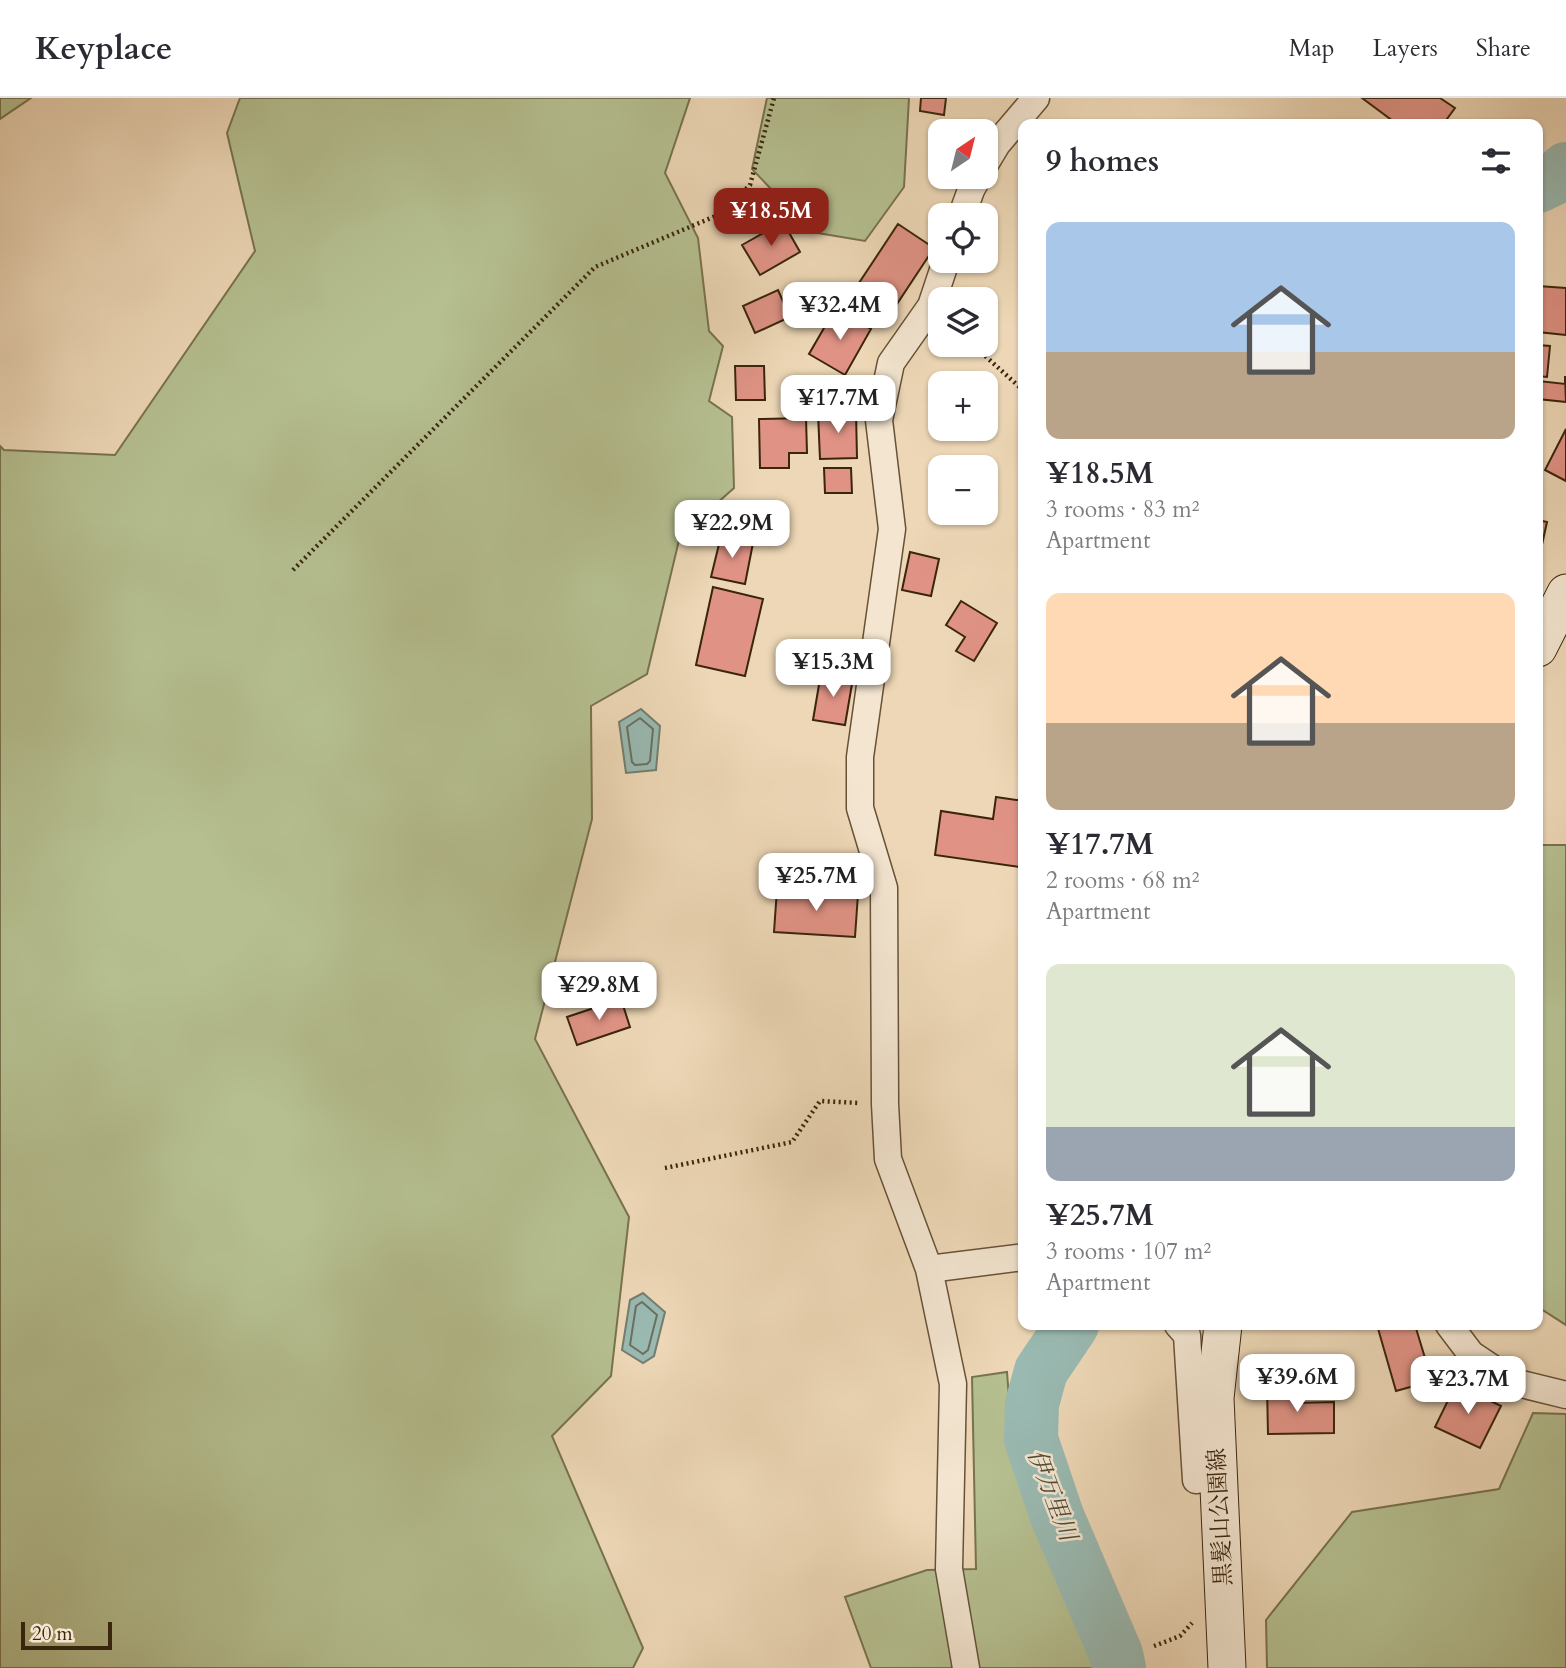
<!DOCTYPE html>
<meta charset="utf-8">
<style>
body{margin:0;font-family:Cardo,"Noto Serif JP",serif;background:#f2f2f3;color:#2b2b33;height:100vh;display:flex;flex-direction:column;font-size:26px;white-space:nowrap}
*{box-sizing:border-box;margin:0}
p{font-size:23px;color:#7c7c81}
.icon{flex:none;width:38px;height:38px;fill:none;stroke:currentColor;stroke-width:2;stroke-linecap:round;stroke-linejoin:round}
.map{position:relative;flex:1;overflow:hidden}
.sheet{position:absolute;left:1018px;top:21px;width:525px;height:1211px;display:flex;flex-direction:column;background:#fff;border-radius:14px;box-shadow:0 2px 5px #0004}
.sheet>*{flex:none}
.needle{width:46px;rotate:35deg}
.controls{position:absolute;left:928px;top:21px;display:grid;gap:14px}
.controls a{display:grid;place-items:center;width:70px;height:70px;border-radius:14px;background:#fff;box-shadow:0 2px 5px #0004;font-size:35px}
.scale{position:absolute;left:21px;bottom:18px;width:91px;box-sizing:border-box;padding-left:7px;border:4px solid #3a250d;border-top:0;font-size:19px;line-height:24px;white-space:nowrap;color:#3a250d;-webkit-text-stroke:5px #f3e5d0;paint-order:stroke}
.price{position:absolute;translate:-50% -60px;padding:0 16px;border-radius:14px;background:#fff;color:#222;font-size:23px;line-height:46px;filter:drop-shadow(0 2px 4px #0008)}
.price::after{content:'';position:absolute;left:50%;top:42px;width:21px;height:16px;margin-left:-10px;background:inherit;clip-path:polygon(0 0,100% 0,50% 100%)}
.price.on{background:#8f2418;color:#fff}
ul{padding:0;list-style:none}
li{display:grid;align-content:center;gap:14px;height:371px;padding:0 28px}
li span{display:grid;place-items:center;height:217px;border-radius:14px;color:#555}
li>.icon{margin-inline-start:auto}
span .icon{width:126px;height:126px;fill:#fffc;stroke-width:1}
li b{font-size:30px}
h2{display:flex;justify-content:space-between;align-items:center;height:84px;padding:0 28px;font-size:30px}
header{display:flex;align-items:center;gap:42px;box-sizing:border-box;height:98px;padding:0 35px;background:#fff;border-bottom:2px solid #e1e1e2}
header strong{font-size:33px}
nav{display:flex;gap:38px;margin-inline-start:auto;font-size:24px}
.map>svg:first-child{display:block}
.green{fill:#b5bf90;stroke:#78724e;stroke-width:2}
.water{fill:#99b9b1;stroke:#737e6f;stroke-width:2}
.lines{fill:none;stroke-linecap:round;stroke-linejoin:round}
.shore{stroke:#6a6f5f;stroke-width:2}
.river{stroke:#99b9b1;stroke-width:54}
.building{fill:#e09385;stroke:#3a250d;stroke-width:2}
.minor-casing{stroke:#675237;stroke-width:29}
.secondary-casing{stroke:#3a250d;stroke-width:39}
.path{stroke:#3a250d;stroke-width:4.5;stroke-dasharray:2 3.5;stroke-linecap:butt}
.minor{stroke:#f3e5d0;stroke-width:26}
.secondary{stroke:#f3e5d0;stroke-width:37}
.labels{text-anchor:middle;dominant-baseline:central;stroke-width:5;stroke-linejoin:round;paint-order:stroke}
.street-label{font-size:23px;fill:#3a250d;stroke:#f3e5d0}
.water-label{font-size:24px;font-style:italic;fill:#524a36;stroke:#f3e5d0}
</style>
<header>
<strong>Keyplace</strong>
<nav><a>Map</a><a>Layers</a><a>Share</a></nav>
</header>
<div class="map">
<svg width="1566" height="1570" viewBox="0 0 1566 1570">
<rect width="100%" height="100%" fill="#edd7b6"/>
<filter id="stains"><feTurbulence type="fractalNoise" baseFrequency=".00286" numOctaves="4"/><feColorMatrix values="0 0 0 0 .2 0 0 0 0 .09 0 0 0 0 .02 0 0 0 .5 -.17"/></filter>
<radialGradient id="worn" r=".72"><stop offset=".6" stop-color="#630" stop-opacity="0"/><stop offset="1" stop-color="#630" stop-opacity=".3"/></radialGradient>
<path class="green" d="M0 0H31L0 21Z
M240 0H690L665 75 698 140 709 233 723 248 709 303 732 319 734 390 680 438 647 576 591 608 592 721 535 941 629 1119 611 1278 552 1338 643 1550 633 1570H0V348L4 352 115 357 255 153 227 35Z
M767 0H909L904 89 865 143 812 134 752 71Z
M1538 747H1566V1227L1538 1209Z
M1007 1274 1014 1365 1094 1570H871L845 1499 927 1472 976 1471 972 1279Z
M1533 1315 1566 1316V1570H1267L1266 1522 1352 1414 1499 1391Z"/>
<path class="water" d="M641 611 660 628 656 672 626 675 619 624Z
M643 1195 665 1214 654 1258 643 1265 622 1252 630 1202Z"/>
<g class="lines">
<path class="shore" d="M640 620 653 631 650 663 647 666 635 667 632 664 627 629Z
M642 1204 657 1217 648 1252 643 1256 630 1247 636 1208Z"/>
<path class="river" d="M1538 88 1559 78 1566 71
M1072 1227 1041 1273 1032 1306 1031 1341 1057 1418 1116 1556 1119 1570"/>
</g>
<path class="building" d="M921 0H946L944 17 920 13Z
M1362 0H1440L1455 10 1447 21 1455 26H1397Z
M783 124 800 154 760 177 742 147Z
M898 126 934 150 889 218 853 194Z
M1538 188 1566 190V237L1538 234Z
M778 192 790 219 755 235 743 208Z
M835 211 871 231 845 277 809 256Z
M1538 247 1550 248 1547 279 1538 278Z
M735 268H764L765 302H736Z
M1565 278 1566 304 1538 301 1539 283 1565 286Z
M856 314 857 360 820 361 818 315Z
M806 320 807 355H789V370H760L759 321Z
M1566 331V383L1545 372Z
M824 370H851L852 395H825Z
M1538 422 1547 424 1538 465Z
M721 438 753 445 745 486 711 479Z
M910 454 939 461 931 498 902 492Z
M713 489 763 501 745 578 696 567Z
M961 503 997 525 974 563 956 553 965 539 946 527Z
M821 575 853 580 845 627 813 622Z
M996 699 1024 703V736L1019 769 935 757 941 713 993 721Z
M777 791 858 796 855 839 774 834Z
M621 901 630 929 577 947 567 919Z
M1377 1227H1415L1432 1283 1396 1293Z
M1456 1286 1501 1308 1480 1350 1435 1329Z
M1267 1289H1295V1305L1334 1304V1335L1268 1336Z"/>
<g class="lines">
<g class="minor-casing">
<path id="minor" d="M985 66 997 46 1036 0
M962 117 971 92 978 79
M946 163 931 208 891 265 879 322 892 431 860 659V710L884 790 885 1006 888 1061 929 1171 953 1286 949 1471 966 1570
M929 1171 1024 1159
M1178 1227 1187 1237 1196 1382 1218 1377
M1449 1227 1471 1256 1513 1284 1566 1297"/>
</g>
<g class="secondary-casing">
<path id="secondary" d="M1538 550 1566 495
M1223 1227 1215 1300 1227 1570"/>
</g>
<path class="path" d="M973 247 1024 293
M293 472 595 169 718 117 750 87 774 0
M665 1070 792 1044 820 1003 859 1005
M1154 1548 1180 1538 1192 1525"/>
<use href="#minor" class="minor"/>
<use href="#secondary" class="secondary"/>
</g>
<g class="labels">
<g class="street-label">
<text transform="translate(1220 1419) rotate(-93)">黒髪山公園線</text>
</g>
<g class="water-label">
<text transform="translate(1052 1397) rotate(69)">伊万里川</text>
</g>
</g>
<rect width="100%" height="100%" filter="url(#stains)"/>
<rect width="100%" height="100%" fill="url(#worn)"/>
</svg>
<div class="controls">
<a><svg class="needle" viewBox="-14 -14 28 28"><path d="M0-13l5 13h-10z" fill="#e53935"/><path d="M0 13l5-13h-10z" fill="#7c7c81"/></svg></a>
<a><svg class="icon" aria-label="locate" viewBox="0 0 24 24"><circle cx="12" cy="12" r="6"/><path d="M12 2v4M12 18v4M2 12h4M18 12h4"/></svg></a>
<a><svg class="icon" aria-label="layers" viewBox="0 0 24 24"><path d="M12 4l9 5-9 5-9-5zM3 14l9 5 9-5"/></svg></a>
<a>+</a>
<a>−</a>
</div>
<div class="scale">20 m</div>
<b class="price on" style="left:771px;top:150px">¥18.5M</b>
<b class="price" style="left:840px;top:244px">¥32.4M</b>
<b class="price" style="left:838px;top:337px">¥17.7M</b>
<b class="price" style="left:732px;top:462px">¥22.9M</b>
<b class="price" style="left:833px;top:601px">¥15.3M</b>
<b class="price" style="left:816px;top:815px">¥25.7M</b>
<b class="price" style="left:599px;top:924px">¥29.8M</b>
<b class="price" style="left:1297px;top:1316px">¥39.6M</b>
<b class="price" style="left:1468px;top:1318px">¥23.7M</b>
<section class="sheet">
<h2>9 homes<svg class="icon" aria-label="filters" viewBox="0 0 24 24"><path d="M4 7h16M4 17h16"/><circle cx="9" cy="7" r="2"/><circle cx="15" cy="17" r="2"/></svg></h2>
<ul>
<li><span style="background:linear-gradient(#a9c7e8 60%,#b9a48a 0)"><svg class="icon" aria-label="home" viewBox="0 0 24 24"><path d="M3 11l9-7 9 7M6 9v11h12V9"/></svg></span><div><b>¥18.5M</b><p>3 rooms · 83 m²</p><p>Apartment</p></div></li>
<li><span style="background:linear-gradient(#ffd9b3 60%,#b9a48a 0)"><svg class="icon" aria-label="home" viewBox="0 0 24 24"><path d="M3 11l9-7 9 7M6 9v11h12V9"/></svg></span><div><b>¥17.7M</b><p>2 rooms · 68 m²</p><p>Apartment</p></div></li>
<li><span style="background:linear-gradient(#dfe7d0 75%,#9aa5b1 0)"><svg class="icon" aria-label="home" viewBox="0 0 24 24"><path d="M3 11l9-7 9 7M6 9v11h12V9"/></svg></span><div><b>¥25.7M</b><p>3 rooms · 107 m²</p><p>Apartment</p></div></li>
</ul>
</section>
</div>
